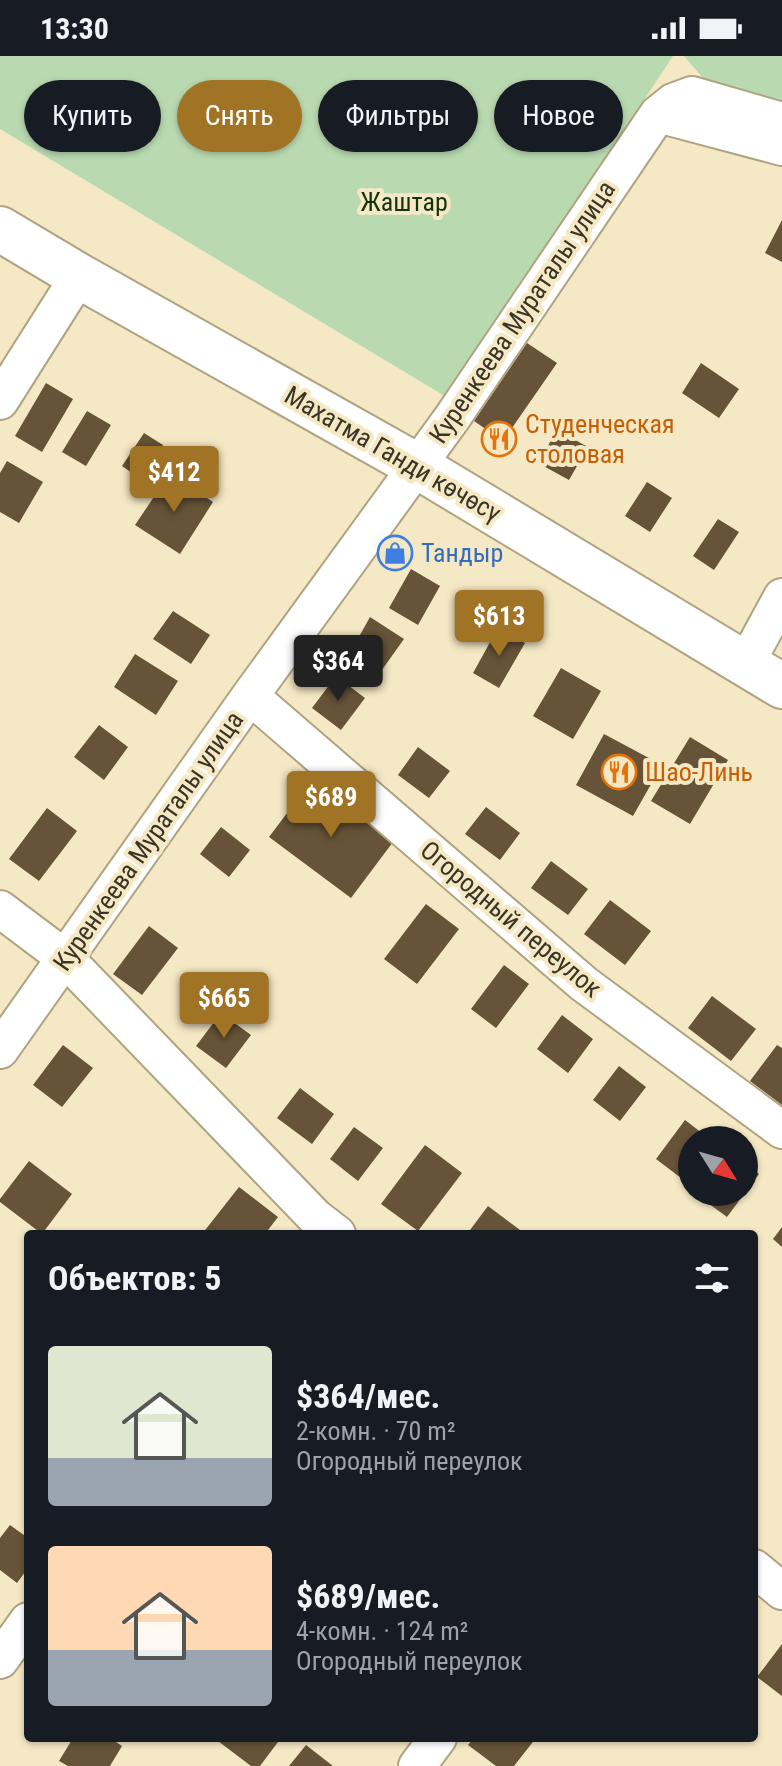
<!DOCTYPE html>
<html lang="ru">
<meta charset="utf-8">
<style>
body{margin:0;font-family:"Roboto Condensed",sans-serif;background:#242831;color:#f1f3f6;height:100vh;display:flex;flex-direction:column;font-size:30px;white-space:nowrap}
*{box-sizing:border-box;margin:0}
p{font-size:26px;color:#9ea1a6}
.icon{flex:none;width:44px;height:44px;fill:none;stroke:currentColor;stroke-width:2;stroke-linecap:round;stroke-linejoin:round}
.map{position:relative;flex:1;overflow:hidden}
.details{position:absolute;left:24px;top:1174px;width:734px;height:512px;display:flex;flex-direction:column;background:#171b24;border-radius:8px;box-shadow:0 2px 6px #0004}
.details>*{flex:none}
.banner{position:absolute;left:24px;top:24px;width:734px;height:72px;display:flex;gap:16px}
.needle{width:52px;rotate:127deg}
.fabs{position:absolute;left:678px;top:1070px;display:grid;gap:16px}
.fabs a{display:grid;place-items:center;width:80px;height:80px;border-radius:50%;background:#171b24;box-shadow:0 2px 6px #0004;font-size:40px}
.price{position:absolute;translate:-50% -68px;padding:0 18px;border-radius:8px;background:#a07424;color:#fff;font-size:26px;line-height:52px;filter:drop-shadow(0 2px 4px #0008)}
.price::after{content:'';position:absolute;left:50%;top:48px;width:24px;height:18px;margin-left:-12px;background:inherit;clip-path:polygon(0 0,100% 0,50% 100%)}
.price.active{background:#222;color:#fff}
ul{padding:0;list-style:none}
li{display:flex;align-items:center;gap:24px;height:200px;padding:0 24px}
li span{display:grid;place-items:center;flex:none;width:224px;height:160px;border-radius:8px;color:#555}
li>.icon{margin-inline-start:auto}
span .icon{width:96px;height:96px;fill:#fffc;stroke-width:1}
li b{font-size:34px}
h2{display:flex;justify-content:space-between;align-items:center;height:96px;padding:0 24px;font-size:34px}
.chip{padding:0 28px;border-radius:36px;background:#171b24;box-shadow:0 2px 6px #0004;font-size:28px;line-height:72px}
.chip.active{background:#a07424;color:#fff}
.status{display:flex;justify-content:space-between;align-items:center;height:56px;padding:0 40px;background:#171b24;direction:ltr}
.status svg{height:22px;fill:currentColor}
.map>svg:first-child{display:block}
.green{fill:#b9dab1}
.building{fill:#675438}
.lines{fill:none;stroke-linecap:round;stroke-linejoin:round}
.minor-casing{stroke:#b0a382;stroke-width:40}
.major-casing{stroke:#b0a382;stroke-width:48}
.minor{stroke:#fff;stroke-width:36}
.major{stroke:#fff;stroke-width:44}
.labels{text-anchor:middle;dominant-baseline:central;stroke-width:8;stroke-linejoin:round;paint-order:stroke}
.park-label{font-size:26px;fill:#13340a;stroke:#f5e8c4}
.street-label{font-size:26px;fill:#393426;stroke:#f5e8c4}
.food-label{font-size:26px;fill:#c56008;stroke:#f5e8c4;text-anchor:start}
.shop-label{font-size:26px;fill:#366cbe;stroke:#f5e8c4;text-anchor:start}
</style>
<div class="status"><b>13:30</b><svg viewBox="0 0 49 12"><path d="M0 12V9h3v3zM5 12V6h3v6zM10 12V3h3v9zM15 12V0h3v12zM26 1h20v11H26zM47 4h2v5h-2z"/></svg></div>
<div class="map">
<svg width="782" height="1710" viewBox="0 0 782 1710">
<rect width="100%" height="100%" fill="#f5e8c4"/>
<path class="green" d="M0 0H673L448 342 0 73Z
M684 0H782V50L709 29Z"/>
<path class="building" d="M782 164V206L765 197Z
M527 287 557 307 503 385 474 365Z
M701 307 739 333 719 362 682 337Z
M46 327 73 343 42 396 15 380Z
M87 355 111 369 86 410 62 396Z
M557 374 588 391 569 424 538 407Z
M144 377 163 389 141 423 122 410Z
M7 405 43 426 19 467 0 456V417Z
M170 417 213 446 180 498 135 469Z
M647 426 672 442 650 476 625 460Z
M718 463 739 476 714 514 693 500Z
M411 513 440 530 418 569 389 552Z
M173 555 210 579 191 608 153 583Z
M370 561 404 583 379 618 346 604Z
M498 572 525 587 499 632 473 617Z
M135 598 178 625 156 659 114 631Z
M561 612 601 635 573 683 533 660Z
M336 620 365 642 341 674 312 652Z
M99 669 128 691 104 724 74 701Z
M604 678 662 709 633 760 576 729Z
M690 681 728 704 690 768 651 745Z
M418 691 450 715 429 742 398 719Z
M312 724 393 786 351 842 269 781Z
M486 751 520 777 500 804 465 778Z
M47 752 77 775 39 825 9 803Z
M221 771 250 794 229 821 200 798Z
M551 805 588 833 568 859 531 832Z
M610 844 651 875 625 909 584 878Z
M426 848 459 873 417 928 384 903Z
M149 870 178 892 142 939 113 918Z
M504 909 529 928 496 972 471 953Z
M712 940 756 973 731 1005 688 972Z
M221 957 251 979 226 1012 196 990Z
M562 959 593 983 568 1017 537 993Z
M63 989 93 1012 62 1051 33 1029Z
M777 989 782 992V1049L750 1025Z
M619 1010 646 1031 620 1065 593 1044Z
M300 1032 334 1058 312 1088 277 1062Z
M685 1064 711 1084H692V1107L681 1122 656 1103Z
M354 1071 383 1092 358 1125 330 1103Z
M425 1089 462 1117 418 1175 381 1148Z
M29 1105 72 1138 42 1178 0 1146V1143Z
M744 1106 759 1118 727 1161 697 1139 698 1136H744Z
M239 1131 278 1161 265 1178H202Z
M488 1150 520 1174 517 1178H467Z
M782 1171V1191L773 1183Z
M10 1469 28 1482V1512L17 1527 0 1514V1482Z
M782 1588V1640L757 1621Z
M73 1682H110L122 1690 110 1710H68L59 1705Z
M214 1682H281L260 1710H251Z
M474 1682H536L514 1710H496L468 1689Z
M306 1689 333 1710H289Z"/>
<g class="lines">
<g class="minor-casing">
<path id="minor" d="M658 58 782 91
M0 345 79 220
M745 609 782 541
M250 640 584 928 782 1074
M0 853 65 902 315 1161 337 1178
M0 994 250 640 452 362 658 58 673 46 692 39 782 65
M754 1512 782 1535
M0 1604 28 1565
M417 1710 438 1682"/>
</g>
<g class="major-casing">
<path id="major" d="M0 173 79 220 417 410 782 630"/>
</g>
<use href="#minor" class="minor"/>
<use href="#major" class="major"/>
</g>
<defs>
<g id="restaurant-ring" transform="scale(1.8)"><circle r="9.5" fill="#f5e8c4" stroke="#e8710a" stroke-width="1.5"/><path d="M-5-6h1v4h1v-4h1v4h1v-4h1v5L-1.5 .5V6h-2V.5L-5-1ZM5-6V6H3V1.5H1.5Q1.5-4 5-6Z" fill="#e8710a"/></g>
<g id="shop-ring" transform="scale(1.8)"><circle r="9.5" fill="#f5e8c4" stroke="#3f7fe0" stroke-width="1.5"/><path d="M-5-2.5h2.3a2.7 3.5 0 0 1 5.4 0H5L5.5 6h-11ZM-1.5-2.5h3a1.5 2.3 0 0 0-3 0Z" fill="#3f7fe0"/></g>
</defs>
<g fill-rule="evenodd">
<use href="#restaurant-ring" x="499" y="383"/>
<use href="#shop-ring" x="395" y="497"/>
<use href="#restaurant-ring" x="619" y="716"/>
</g>
<g class="labels">
<g class="park-label">
<text x="404" y="146">Жаштар</text>
</g>
<g class="street-label">
<text transform="translate(522 256) rotate(-56)">Куренкеева Мураталы улица</text>
<text transform="translate(393 398) rotate(30)">Махатма Ганди көчөсү</text>
<text transform="translate(148 785) rotate(-55)">Куренкеева Мураталы улица</text>
<text transform="translate(511 863) rotate(40)">Огородный переулок</text>
</g>
<g class="food-label">
<text x="525" y="368">Студенческая<tspan x="525" dy="30">столовая</tspan></text>
<text x="645" y="716">Шао-Линь</text>
</g>
<g class="shop-label">
<text x="421" y="497">Тандыр</text>
</g>
</g>
</svg>
<div class="fabs">
<a><svg class="needle" viewBox="-14 -14 28 28"><path d="M0-13l5 13h-10z" fill="#e53935"/><path d="M0 13l5-13h-10z" fill="#9ea1a6"/></svg></a>
</div>
<b class="price" style="left:174px;top:458px">$412</b>
<b class="price" style="left:499px;top:602px">$613</b>
<b class="price active" style="left:338px;top:647px">$364</b>
<b class="price" style="left:331px;top:783px">$689</b>
<b class="price" style="left:224px;top:984px">$665</b>
<div class="banner">
<a class="chip">Купить</a>
<a class="chip active">Снять</a>
<a class="chip">Фильтры</a>
<a class="chip">Новое</a>
</div>
<section class="details">
<h2>Объектов: 5<svg class="icon" aria-label="filters" viewBox="0 0 24 24"><path d="M4 7h16M4 17h16"/><circle cx="9" cy="7" r="2"/><circle cx="15" cy="17" r="2"/></svg></h2>
<ul>
<li><span style="background:linear-gradient(#dfe7d0 70%,#9aa5b1 0)"><svg class="icon" aria-label="home" viewBox="0 0 24 24"><path d="M3 11l9-7 9 7M6 9v11h12V9"/></svg></span><div><b>$364/мес.</b><p>2-комн. · 70 m²</p><p>Огородный переулок</p></div></li>
<li><span style="background:linear-gradient(#ffd9b3 65%,#9aa5b1 0)"><svg class="icon" aria-label="home" viewBox="0 0 24 24"><path d="M3 11l9-7 9 7M6 9v11h12V9"/></svg></span><div><b>$689/мес.</b><p>4-комн. · 124 m²</p><p>Огородный переулок</p></div></li>
</ul>
</section>
</div>
